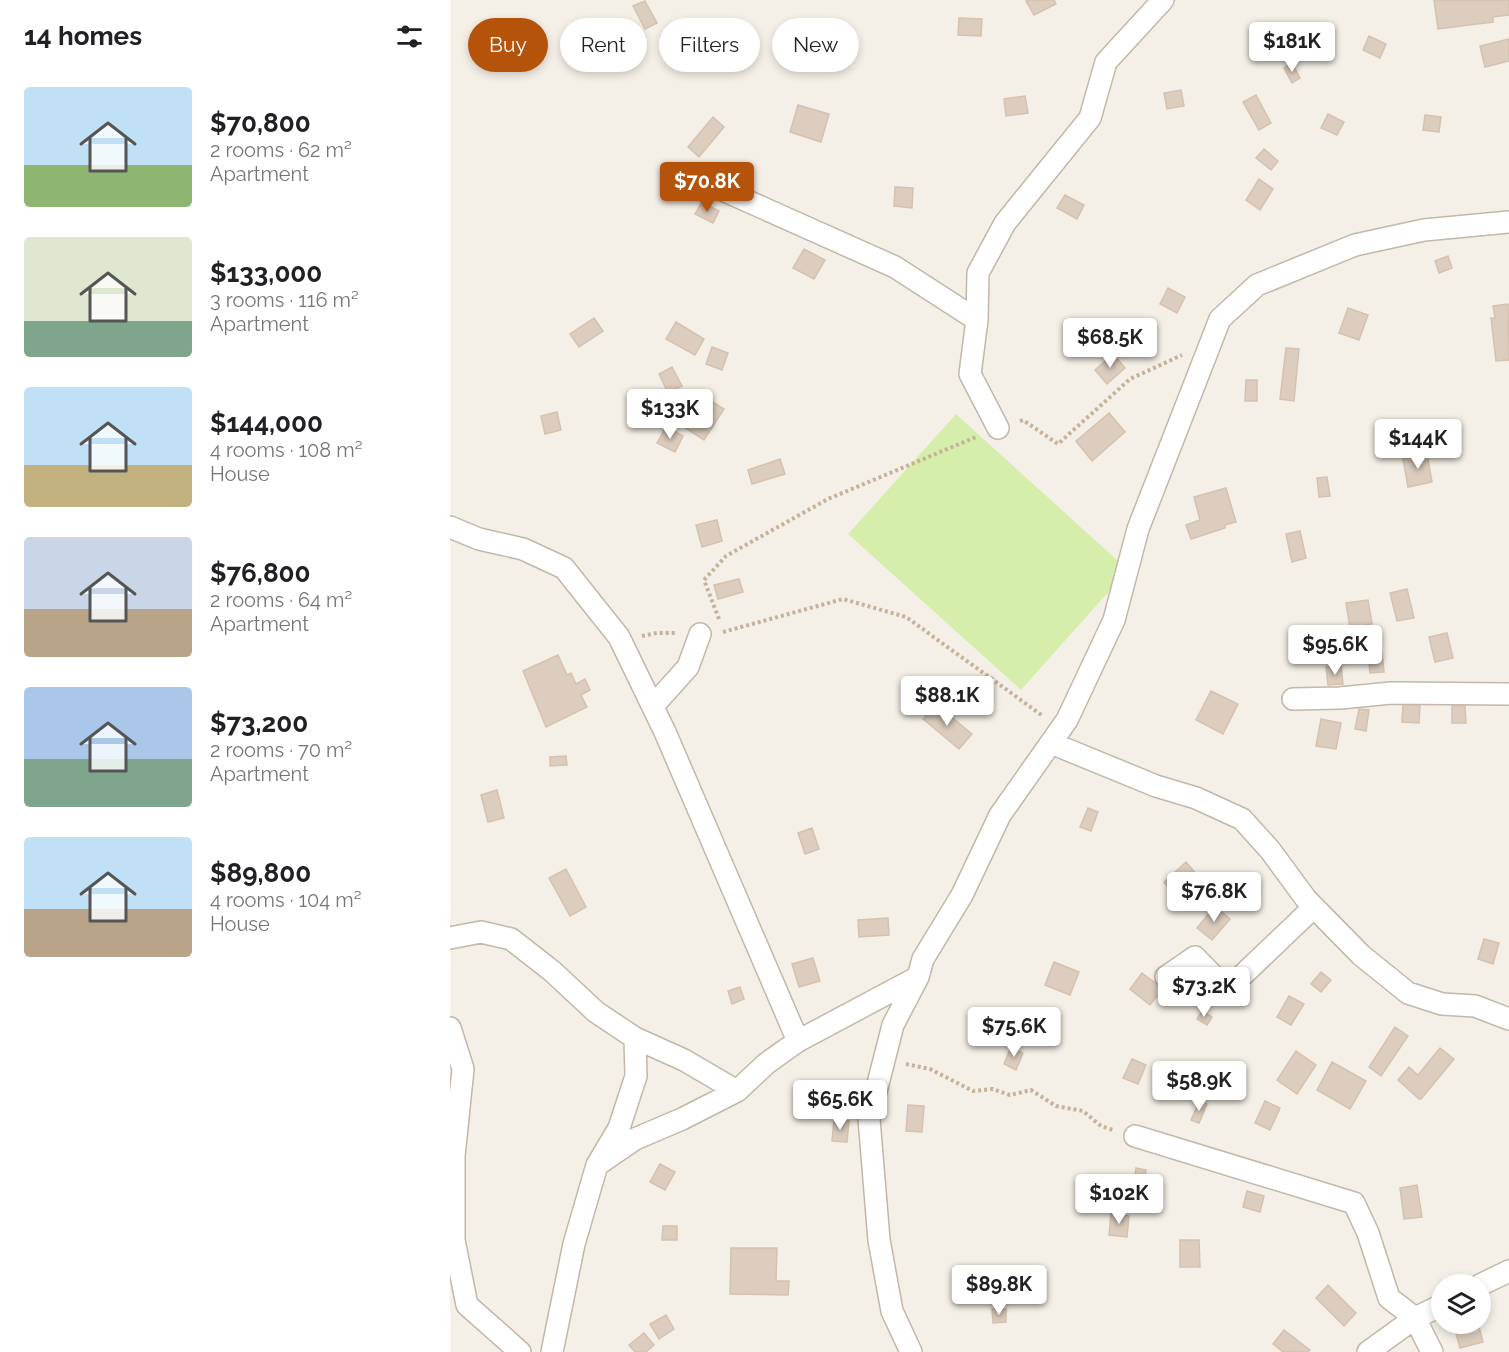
<!DOCTYPE html>
<meta charset="utf-8">
<style>
body{margin:0;font-family:Raleway,sans-serif;background:#f6f6f6;color:#202124;height:100vh;display:flex;flex-direction:column;font-size:22px;white-space:nowrap}
*{box-sizing:border-box;margin:0}
p{font-size:20px;color:#757577}
.icon{flex:none;width:33px;height:33px;fill:none;stroke:currentColor;stroke-width:2;stroke-linecap:round;stroke-linejoin:round}
.map{position:relative;flex:1;overflow:hidden}
.details{display:flex;flex-direction:column;background:#fff;width:450px}
.details>*{flex:none}
.guide{position:absolute;left:18px;top:18px;width:570px;height:54px;display:flex;gap:12px}
.fabs{position:absolute;left:981px;top:1274px;display:grid;gap:12px}
.fabs a{display:grid;place-items:center;width:60px;height:60px;border-radius:50%;background:#fff;box-shadow:0 3px 9px #0003;font-size:30px}
.price{position:absolute;translate:-50% -51px;padding:0 14px;border-radius:6px;background:#fff;color:#222;font-size:20px;line-height:39px;filter:drop-shadow(0 2px 3px #0008)}
.price::after{content:'';position:absolute;left:50%;top:36px;width:18px;height:14px;margin-left:-9px;background:inherit;clip-path:polygon(0 0,100% 0,50% 100%)}
.price.selected{background:#b45309;color:#fff}
ul{padding:0;list-style:none}
li{display:flex;align-items:center;gap:18px;height:150px;padding:0 24px}
li span{display:grid;place-items:center;flex:none;width:168px;height:120px;border-radius:6px;color:#555}
li>.icon{margin-inline-start:auto}
span .icon{width:72px;height:72px;fill:#fffc;stroke-width:1}
li b{font-size:26px}
h2{display:flex;justify-content:space-between;align-items:center;height:72px;padding:0 24px;font-size:26px}
.pill{padding:0 21px;border-radius:27px;background:#fff;box-shadow:0 3px 9px #0003;font-size:21px;line-height:54px}
.pill.selected{background:#b45309;color:#fff}
main{display:flex;flex:1;min-height:0}
.map>svg:first-child{display:block}
.green{fill:#d6eeac}
.building{fill:#dccdbe;stroke:#d4c2ae;stroke-width:1.5}
.lines{fill:none;stroke-linecap:round;stroke-linejoin:round}
.street-casing{stroke:#c2b7a9;stroke-width:24}
.path{stroke:#c6b298;stroke-width:4;stroke-dasharray:3 3;stroke-linecap:butt}
.street{stroke:#fff;stroke-width:21}
</style>
<main>
<section class="details">
<h2>14 homes<svg class="icon" aria-label="filters" viewBox="0 0 24 24"><path d="M4 7h16M4 17h16"/><circle cx="9" cy="7" r="2"/><circle cx="15" cy="17" r="2"/></svg></h2>
<ul>
<li><span style="background:linear-gradient(#bfe0f5 65%,#8fb573 0)"><svg class="icon" aria-label="home" viewBox="0 0 24 24"><path d="M3 11l9-7 9 7M6 9v11h12V9"/></svg></span><div><b>$70,800</b><p>2 rooms · 62 m²</p><p>Apartment</p></div></li>
<li><span style="background:linear-gradient(#dfe7d0 70%,#7fa58c 0)"><svg class="icon" aria-label="home" viewBox="0 0 24 24"><path d="M3 11l9-7 9 7M6 9v11h12V9"/></svg></span><div><b>$133,000</b><p>3 rooms · 116 m²</p><p>Apartment</p></div></li>
<li><span style="background:linear-gradient(#bfe0f5 65%,#c2b280 0)"><svg class="icon" aria-label="home" viewBox="0 0 24 24"><path d="M3 11l9-7 9 7M6 9v11h12V9"/></svg></span><div><b>$144,000</b><p>4 rooms · 108 m²</p><p>House</p></div></li>
<li><span style="background:linear-gradient(#c9d6e8 60%,#b9a48a 0)"><svg class="icon" aria-label="home" viewBox="0 0 24 24"><path d="M3 11l9-7 9 7M6 9v11h12V9"/></svg></span><div><b>$76,800</b><p>2 rooms · 64 m²</p><p>Apartment</p></div></li>
<li><span style="background:linear-gradient(#a9c7e8 60%,#7fa58c 0)"><svg class="icon" aria-label="home" viewBox="0 0 24 24"><path d="M3 11l9-7 9 7M6 9v11h12V9"/></svg></span><div><b>$73,200</b><p>2 rooms · 70 m²</p><p>Apartment</p></div></li>
<li><span style="background:linear-gradient(#bfe0f5 60%,#b9a48a 0)"><svg class="icon" aria-label="home" viewBox="0 0 24 24"><path d="M3 11l9-7 9 7M6 9v11h12V9"/></svg></span><div><b>$89,800</b><p>4 rooms · 104 m²</p><p>House</p></div></li>
</ul>
</section>
<div class="map">
<svg width="1059" height="1352" viewBox="0 0 1059 1352">
<rect width="100%" height="100%" fill="#f5f0e7"/>
<path class="green" d="M506 414 678 570 571 690 398 534Z"/>
<path class="building" d="M578 0H604L606 4 584 15 576 1Z
M984 0H1059V15L1043 17V22L988 29Z
M195 1 207 23 195 29 183 6Z
M509 18 532 19 531 36 508 35Z
M380 26 398 30 395 44 378 41Z
M919 36 936 44 930 58 913 50Z
M1059 39V61L1035 67 1030 46Z
M842 63 850 78 842 83 834 68Z
M731 90 734 106 717 109 714 93Z
M806 95 821 123 809 130 793 102Z
M575 96 578 113 556 116 554 99Z
M348 105 379 114 371 142 340 132Z
M878 114 894 122 887 135 871 128Z
M975 115 991 117 989 132 973 130Z
M263 117 274 127 249 157 238 147Z
M814 149 828 161 821 170 806 158Z
M809 179 823 189 810 210 796 200Z
M445 187 463 188 462 208 444 206Z
M615 195 634 205 627 219 607 208Z
M252 202 269 211 263 223 245 214Z
M354 249 375 260 364 279 343 268Z
M998 256 1002 268 989 273 985 261Z
M718 288 735 297 727 313 710 304Z
M1058 304 1059 360 1046 361 1041 318H1045L1043 306Z
M898 308 918 315 909 340 889 333Z
M144 318 153 331 129 347 120 334Z
M226 322 254 339 245 355 216 339Z
M262 347 278 353 272 370 256 364Z
M836 348 849 349 844 401 830 399Z
M663 354 675 368 657 384 645 370Z
M222 367 232 386 218 393 209 374Z
M796 380H807V401H795Z
M248 393 274 409 254 440 229 424Z
M107 412 111 430 95 434 91 416Z
M659 413 675 432 642 461 626 441Z
M216 427 233 436 225 452 207 443Z
M977 454 982 482 958 487 953 459Z
M330 459 335 474 302 484 298 470Z
M877 477 880 496 869 497 867 478Z
M776 488 786 522 775 525V528L741 539 736 525 750 520 744 497Z
M267 520 272 541 252 547 246 525Z
M850 531 856 558 842 562 836 534Z
M289 579 293 592 268 599 264 585Z
M957 589 964 618 947 621 940 593Z
M918 600 922 624 900 628 896 603Z
M997 633 1003 658 985 662 979 637Z
M932 652 934 672 920 673 918 653Z
M108 655 117 675 121 673 126 684 135 679 140 690 131 695 137 707 96 727 73 671Z
M891 666 893 684 878 685 876 667Z
M761 691 788 704 773 734 746 720Z
M486 704 522 734 509 749 473 719Z
M953 704 970 705 969 723 952 722Z
M1002 706H1015L1016 723H1002Z
M909 709 919 710 916 731 905 729Z
M871 719 891 723 886 749 866 746Z
M116 756 117 765 100 766V757Z
M47 790 54 818 38 822 31 795Z
M638 808 648 812 641 831 630 827Z
M362 828 369 849 355 854 348 833Z
M736 862 748 876 726 896 714 882Z
M116 869 136 907 120 916 99 878Z
M765 906 780 919 762 940 747 928Z
M438 918 439 935 409 937 408 920Z
M1034 939 1049 943 1043 964 1028 959Z
M363 958 370 981 349 987 342 964Z
M604 962 629 972 620 995 595 985Z
M871 972 881 980 871 992 861 984Z
M692 973 713 989 700 1005 680 989Z
M290 987 294 999 282 1004 278 991Z
M839 996 854 1004 841 1025 827 1017Z
M752 1011 762 1017 757 1025 747 1019Z
M945 1027 958 1036 931 1076 919 1067Z
M561 1047 573 1053 566 1070 554 1064Z
M990 1048 1004 1059 971 1099H969L948 1080 959 1067 968 1075Z
M846 1051 866 1065 847 1094 827 1080Z
M682 1059 696 1065 688 1084 673 1078Z
M882 1062 916 1081 900 1109 867 1090Z
M750 1100 757 1104 749 1123 741 1120Z
M815 1101 830 1108 820 1130 805 1123Z
M458 1105 474 1106 472 1132 456 1131Z
M384 1119 399 1121 397 1142 382 1141Z
M210 1164 225 1172 215 1190 200 1182Z
M686 1168 696 1170 694 1183 684 1181Z
M967 1185 972 1217 954 1219 950 1188Z
M797 1191 814 1196 810 1212 793 1207Z
M661 1214 679 1216 677 1237 659 1235Z
M213 1226H227V1240H212Z
M730 1240H749L750 1267H730Z
M281 1248H327L326 1281H339L338 1295 280 1294Z
M878 1285 906 1313 894 1326 866 1298Z
M542 1309H556V1322L543 1323Z
M216 1315 224 1329 209 1339 200 1324Z
M1015 1323H1028L1033 1342 1010 1348 1004 1326Z
M834 1330 860 1350 858 1352H833L823 1344Z
M194 1333 204 1345 196 1352H185L179 1345Z"/>
<g class="lines">
<g class="street-casing">
<path id="street" d="M237 174 445 267 527 320
M548 428 520 374 527 320 528 273 555 223 640 118 656 62 713 0
M0 527 29 539 73 549 114 568 169 637 215 732 348 1041
M843 699 890 698 941 693 1059 694
M203 706 238 667 250 634
M601 743 706 786 746 798 792 819 820 850 856 899 911 955 958 993 992 1004 1025 1006 1059 1019
M0 938 31 932 61 939 102 971 146 1012 185 1038 186 1076 169 1128 147 1165 124 1244 102 1352
M716 977 745 957 777 990 864 907
M0 1028 13 1069 4 1156V1240L17 1305 70 1352
M185 1038 234 1060 287 1091
M685 1136 904 1203 918 1233 939 1298 965 1318 982 1352
M147 1165 185 1139 232 1119 287 1091 317 1063 348 1041 468 977 473 959 512 895 550 815 617 720 664 620 688 529 770 319 807 285 905 245 974 230 1059 222
M1030 1285 1059 1271
M461 1352 442 1311 429 1240 419 1119 443 1025 468 977
M918 1352 965 1318 992 1305"/>
</g>
<path class="path" d="M570 421 573 420 608 444 680 379 732 355
M269 619 254 580 276 556 378 499 526 437
M273 632 393 599 456 617 593 716
M192 636 207 633H226
M456 1064 480 1069 523 1091 543 1089 560 1095 581 1090 606 1106 633 1111 651 1126 663 1130"/>
<use href="#street" class="street"/>
</g>
</svg>
<div class="fabs">
<a><svg class="icon" aria-label="layers" viewBox="0 0 24 24"><path d="M12 4l9 5-9 5-9-5zM3 14l9 5 9-5"/></svg></a>
</div>
<b class="price" style="left:842px;top:73px">$181K</b>
<b class="price selected" style="left:257px;top:213px">$70.8K</b>
<b class="price" style="left:660px;top:369px">$68.5K</b>
<b class="price" style="left:220px;top:440px">$133K</b>
<b class="price" style="left:968px;top:470px">$144K</b>
<b class="price" style="left:885px;top:676px">$95.6K</b>
<b class="price" style="left:497px;top:727px">$88.1K</b>
<b class="price" style="left:764px;top:923px">$76.8K</b>
<b class="price" style="left:754px;top:1018px">$73.2K</b>
<b class="price" style="left:564px;top:1058px">$75.6K</b>
<b class="price" style="left:749px;top:1112px">$58.9K</b>
<b class="price" style="left:390px;top:1131px">$65.6K</b>
<b class="price" style="left:669px;top:1225px">$102K</b>
<b class="price" style="left:549px;top:1316px">$89.8K</b>
<div class="guide">
<a class="pill selected">Buy</a>
<a class="pill">Rent</a>
<a class="pill">Filters</a>
<a class="pill">New</a>
</div>
</div>
</main>
